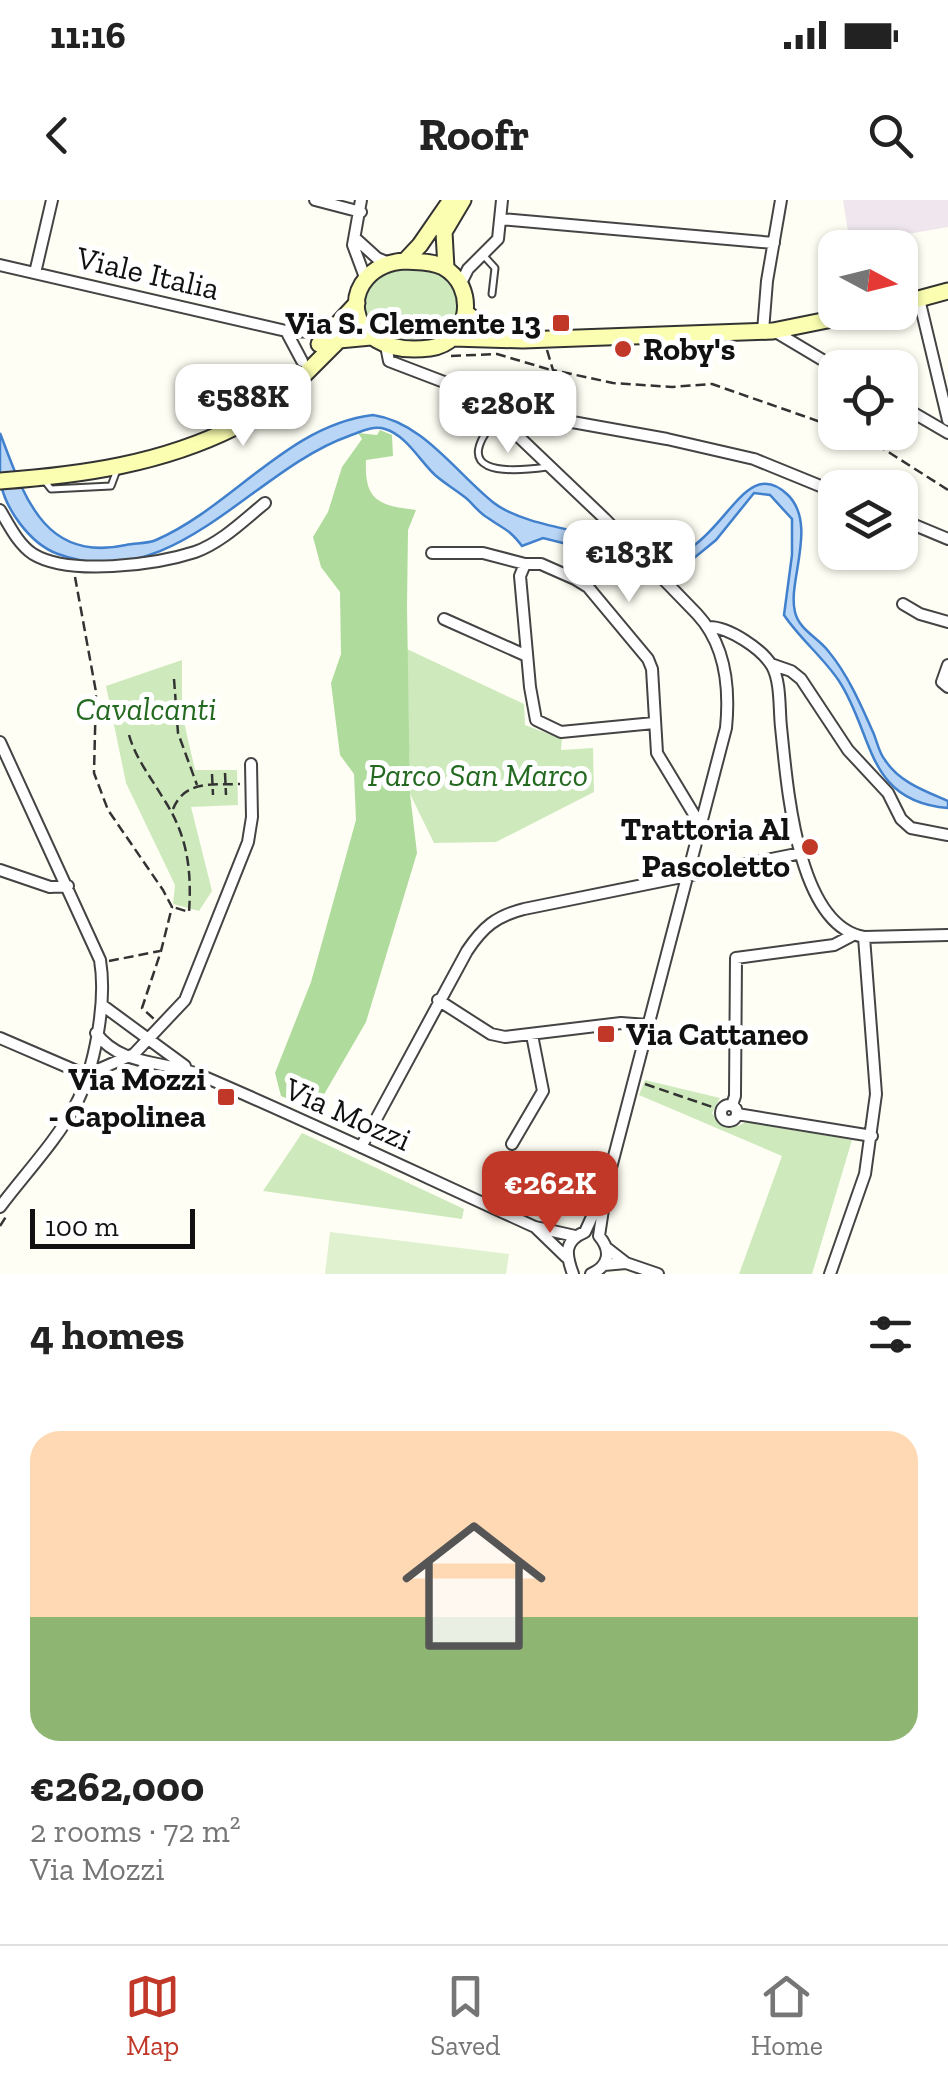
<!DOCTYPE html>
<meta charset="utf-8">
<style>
body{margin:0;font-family:"Zilla Slab",serif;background:#f2f2f2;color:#222;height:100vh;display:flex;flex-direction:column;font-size:38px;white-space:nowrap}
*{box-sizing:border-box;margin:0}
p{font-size:32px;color:#767676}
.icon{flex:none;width:55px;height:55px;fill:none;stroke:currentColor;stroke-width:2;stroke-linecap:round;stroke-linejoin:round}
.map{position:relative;height:1074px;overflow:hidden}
.drawer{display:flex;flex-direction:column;background:#fff;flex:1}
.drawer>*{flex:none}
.needle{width:65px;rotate:97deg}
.tools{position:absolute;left:818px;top:30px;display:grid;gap:20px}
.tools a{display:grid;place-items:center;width:100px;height:100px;border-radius:20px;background:#fff;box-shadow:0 2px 8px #0004;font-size:50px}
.scale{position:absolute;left:30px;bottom:25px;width:165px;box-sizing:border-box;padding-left:10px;border:5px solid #111;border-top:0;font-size:28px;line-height:35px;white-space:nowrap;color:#111;-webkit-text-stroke:8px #fff;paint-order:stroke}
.price{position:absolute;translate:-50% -85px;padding:0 22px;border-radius:20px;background:#fff;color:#222;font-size:32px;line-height:65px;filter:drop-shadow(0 2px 5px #0008)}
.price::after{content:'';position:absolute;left:50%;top:60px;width:30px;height:22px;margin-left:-15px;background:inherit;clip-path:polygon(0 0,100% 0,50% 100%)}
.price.active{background:#c13828;color:#fff}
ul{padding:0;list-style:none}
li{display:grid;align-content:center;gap:20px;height:530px;padding:0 30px}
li+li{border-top:2px solid #e0e0e0}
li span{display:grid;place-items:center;height:310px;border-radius:30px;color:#555}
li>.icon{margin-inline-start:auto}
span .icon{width:180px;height:180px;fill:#fffc;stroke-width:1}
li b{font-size:42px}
h2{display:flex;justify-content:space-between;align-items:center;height:120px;padding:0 30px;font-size:42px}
.status{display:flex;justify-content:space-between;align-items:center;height:70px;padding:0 50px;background:#fff;direction:ltr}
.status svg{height:28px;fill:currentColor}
header{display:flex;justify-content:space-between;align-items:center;height:130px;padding:0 30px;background:#fff;font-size:45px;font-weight:700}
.dock{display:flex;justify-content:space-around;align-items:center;height:140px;border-top:2px solid #e0e0e0;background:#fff;font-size:28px;color:#767676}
.dock a{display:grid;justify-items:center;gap:5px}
.dock .active{color:#c13828}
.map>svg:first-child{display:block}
.industrial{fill:#efe6ee}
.green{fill:#ceeabd}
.forest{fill:#afdb9c}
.pitch{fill:#e0f1cf}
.water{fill:#b9d6f6;stroke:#4180cd;stroke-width:2.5}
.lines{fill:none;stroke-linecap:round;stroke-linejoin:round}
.lane-casing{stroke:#444;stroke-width:9}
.street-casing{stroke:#444;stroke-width:14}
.secondary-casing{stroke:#333;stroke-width:19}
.path{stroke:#333;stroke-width:2.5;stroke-dasharray:10 5;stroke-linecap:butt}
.lane{stroke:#fff;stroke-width:5}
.street{stroke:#fff;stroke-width:10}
.secondary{stroke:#fbfeb0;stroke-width:15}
.poi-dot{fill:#c13828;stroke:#fff;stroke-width:4}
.labels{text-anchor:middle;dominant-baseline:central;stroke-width:10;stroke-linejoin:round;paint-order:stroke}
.street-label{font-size:32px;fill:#111;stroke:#fff}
.poi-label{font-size:32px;font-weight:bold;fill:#111;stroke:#fff;text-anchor:end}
.park-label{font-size:32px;font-style:italic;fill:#246920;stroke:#fff}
</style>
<div class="status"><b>11:16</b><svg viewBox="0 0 49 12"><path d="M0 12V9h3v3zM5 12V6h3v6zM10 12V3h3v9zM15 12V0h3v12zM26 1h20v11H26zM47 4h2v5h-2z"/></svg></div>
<header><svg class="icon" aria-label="back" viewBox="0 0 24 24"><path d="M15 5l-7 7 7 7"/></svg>Roofr<svg class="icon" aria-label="search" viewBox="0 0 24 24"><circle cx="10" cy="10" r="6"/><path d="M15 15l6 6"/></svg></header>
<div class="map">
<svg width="948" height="1074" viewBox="0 0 948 1074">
<rect width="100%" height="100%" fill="#fffef4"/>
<path class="industrial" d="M843 0H948V27L850 44Z"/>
<path class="green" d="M432 70C461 78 471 119 443 136 434 141 422 140 412 141 401 142 392 143 383 137 361 121 355 87 385 74 399 69 417 71 432 70Z
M407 449 524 504 525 525 562 539 561 550 593 548 594 592 496 642 434 643 410 594Z
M182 460V513L195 570H237L238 605 191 607 212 691 199 711 173 704 175 685 126 583 106 486Z
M645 880 720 898 712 913 721 924 738 926 746 922 852 940 812 1074H739L782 956 639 895Z
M302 933 464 1009 462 1019 263 991Z"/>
<path class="forest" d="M380 230 392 235 393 256 366 260C364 302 380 305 416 310L408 330 407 406 410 594 417 653 366 822 315 910 281 896 275 873 311 782 356 620 354 574 340 555 331 483 341 454 340 392 321 367 313 337 328 312 342 267 362 239 358 233 377 235Z"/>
<path class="pitch" d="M330 1032 509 1054 506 1074H325Z"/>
<path class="water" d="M373 215C423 222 457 274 494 303 520 323 571 329 603 338 619 343 636 353 653 356 720 367 739 247 788 295 818 325 787 382 795 412 799 430 819 438 829 452 848 475 861 505 873 532 877 541 879 553 885 560 899 582 925 591 948 601V608C865 601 874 534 839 481 823 457 800 439 784 415L792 355V319L770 295 754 293 716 340 688 363 677 367 627 359 543 338 522 346C509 329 505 330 488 318 479 313 473 304 466 298 456 290 444 283 435 275 420 261 406 235 385 229 373 225 360 232 349 236 252 270 172 397 58 354 30 344 4 308 0 279 0 264 0 248 0 233 24 296 44 363 126 345 136 343 147 344 156 340 232 307 288 225 373 215Z"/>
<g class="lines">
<g class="lane-casing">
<path id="lane" d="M484 56 495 68 492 94
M498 217C448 274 504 273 547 267
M44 280 51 289 111 286 117 270"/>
</g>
<g class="street-casing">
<path id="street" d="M315 0 361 12
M361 0 353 45 366 80
M501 19 774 43
M355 38 377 58 389 63
M0 65 286 131 331 132
M35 73 52 0
M461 83 468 69 498 39 502 0
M919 99 948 220
M286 131 302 161
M763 131 767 81 781 0
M774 131 836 168
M386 146 389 161 444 182 498 217 605 319 697 414C726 445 730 488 726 528L607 983 599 1036C612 1051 609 1066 591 1074
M900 205 948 233
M498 217 522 213 667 239 754 259 835 292
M0 310C9 325 18 344 33 354 69 376 155 365 195 352 221 343 244 320 265 303
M900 319 948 339
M432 353H483L525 364H541L575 379 588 387 648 459 652 469 657 553 701 626
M525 364 520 376 530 487 536 520 561 532 654 523
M903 404 920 414 948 422
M444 419 527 456
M709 427C729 427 762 449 772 466 781 482 779 509 781 527 787 583 796 725 864 737L948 735
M771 464 791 471 801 479 848 550 888 593 901 619 911 628 948 635
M948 465 942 482 948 487
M0 542 100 760C107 801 95 869 75 906 57 940 24 975 0 1007
M0 670 50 687 68 686
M438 800 491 834 505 837 621 823 648 825
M102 805 185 866
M96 833C121 867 164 860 200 875 312 923 423 976 535 1027
M0 838 86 875
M86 875 134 854 185 800 248 642 252 617 251 564
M721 913a8 8 0 1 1 16 0a8 8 0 1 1-16 0Z
M732 905 735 896 736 758 834 745 853 735
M737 914 872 936
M512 944 543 891 532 835
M361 947 467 751C483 727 496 716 524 709L801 653
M566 1057 535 1027 575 1036
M626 1063 658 1074
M604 1065 626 1063 608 1049
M573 1074C566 1055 563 1041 585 1032L601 997
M830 1074 865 974 876 894 864 737"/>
</g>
<g class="secondary-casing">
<path id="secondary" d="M405 61C418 62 432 61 443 67 478 86 471 143 430 148 337 160 336 65 405 61Z
M405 61 420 45 451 0
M446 68 444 32 463 0
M900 104 948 91
M466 113 498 138
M452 138 523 140 773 131 867 112
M319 144 357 103
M0 281C82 275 161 264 235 227 254 218 267 200 287 192L339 140 371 137"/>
</g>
<path class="path" d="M547 150 553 170 613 183 672 187 712 184 835 227
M451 156 497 154 551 170
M849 232 868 239 948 290
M75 377 96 492 94 573 108 610 163 690 172 707 161 751 142 808 155 820
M174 479 178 533 197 585
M129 535C136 559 150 576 163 598 187 634 192 669 189 712L173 707
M225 573 226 595
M212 574 213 595
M173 609C185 580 212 585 240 584
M109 761 160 751
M645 884 721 910
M0 1026 7 1015"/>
<use href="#lane" class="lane"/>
<use href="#street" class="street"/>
<use href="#secondary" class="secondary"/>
</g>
<g class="poi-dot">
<rect x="551" y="113" width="20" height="20" rx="5"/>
<circle cx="623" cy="149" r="10"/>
<circle cx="810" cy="647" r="10"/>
<rect x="596" y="824" width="20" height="20" rx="5"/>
<rect x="216" y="887" width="20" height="20" rx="5"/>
</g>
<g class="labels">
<g class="street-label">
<text transform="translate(148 73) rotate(13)">Viale Italia</text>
<text transform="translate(348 914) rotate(24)">Via Mozzi</text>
</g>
<g class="poi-label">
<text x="541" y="123">Via S. Clemente 13</text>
<text x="643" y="149" text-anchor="start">Roby's</text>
<text x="790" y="629">Trattoria Al<tspan x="790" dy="37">Pascoletto</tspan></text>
<text x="626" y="834" text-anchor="start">Via Cattaneo</text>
<text x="206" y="879">Via Mozzi<tspan x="206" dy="37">- Capolinea</tspan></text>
</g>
<g class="park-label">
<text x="146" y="509">Cavalcanti</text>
<text x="478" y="575">Parco San Marco</text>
</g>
</g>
</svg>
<div class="tools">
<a><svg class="needle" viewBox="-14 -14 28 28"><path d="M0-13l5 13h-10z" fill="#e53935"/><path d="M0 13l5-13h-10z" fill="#767676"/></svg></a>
<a><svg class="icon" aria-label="locate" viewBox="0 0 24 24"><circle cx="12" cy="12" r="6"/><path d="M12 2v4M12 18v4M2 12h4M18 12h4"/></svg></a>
<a><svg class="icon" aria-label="layers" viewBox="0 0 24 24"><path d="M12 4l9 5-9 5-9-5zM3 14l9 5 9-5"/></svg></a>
</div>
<div class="scale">100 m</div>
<b class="price" style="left:243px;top:249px">€588K</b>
<b class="price" style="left:508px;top:256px">€280K</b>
<b class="price" style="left:629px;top:405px">€183K</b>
<b class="price active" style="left:550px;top:1036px">€262K</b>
</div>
<section class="drawer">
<h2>4 homes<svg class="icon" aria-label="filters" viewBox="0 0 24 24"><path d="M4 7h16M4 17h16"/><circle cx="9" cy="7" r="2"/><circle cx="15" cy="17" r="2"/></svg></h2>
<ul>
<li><span style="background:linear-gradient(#ffd9b3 60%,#8fb573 0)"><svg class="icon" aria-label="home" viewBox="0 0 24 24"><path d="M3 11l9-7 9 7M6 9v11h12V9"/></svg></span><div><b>€262,000</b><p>2 rooms · 72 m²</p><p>Via Mozzi</p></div></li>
</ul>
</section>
<nav class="dock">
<a class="active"><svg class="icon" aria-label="map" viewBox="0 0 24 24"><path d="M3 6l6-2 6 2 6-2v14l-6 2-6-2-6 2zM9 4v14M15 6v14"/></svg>Map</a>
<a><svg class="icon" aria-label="saved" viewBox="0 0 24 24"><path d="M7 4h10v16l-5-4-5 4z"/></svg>Saved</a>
<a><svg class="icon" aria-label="home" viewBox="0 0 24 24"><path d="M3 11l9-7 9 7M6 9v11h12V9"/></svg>Home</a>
</nav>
